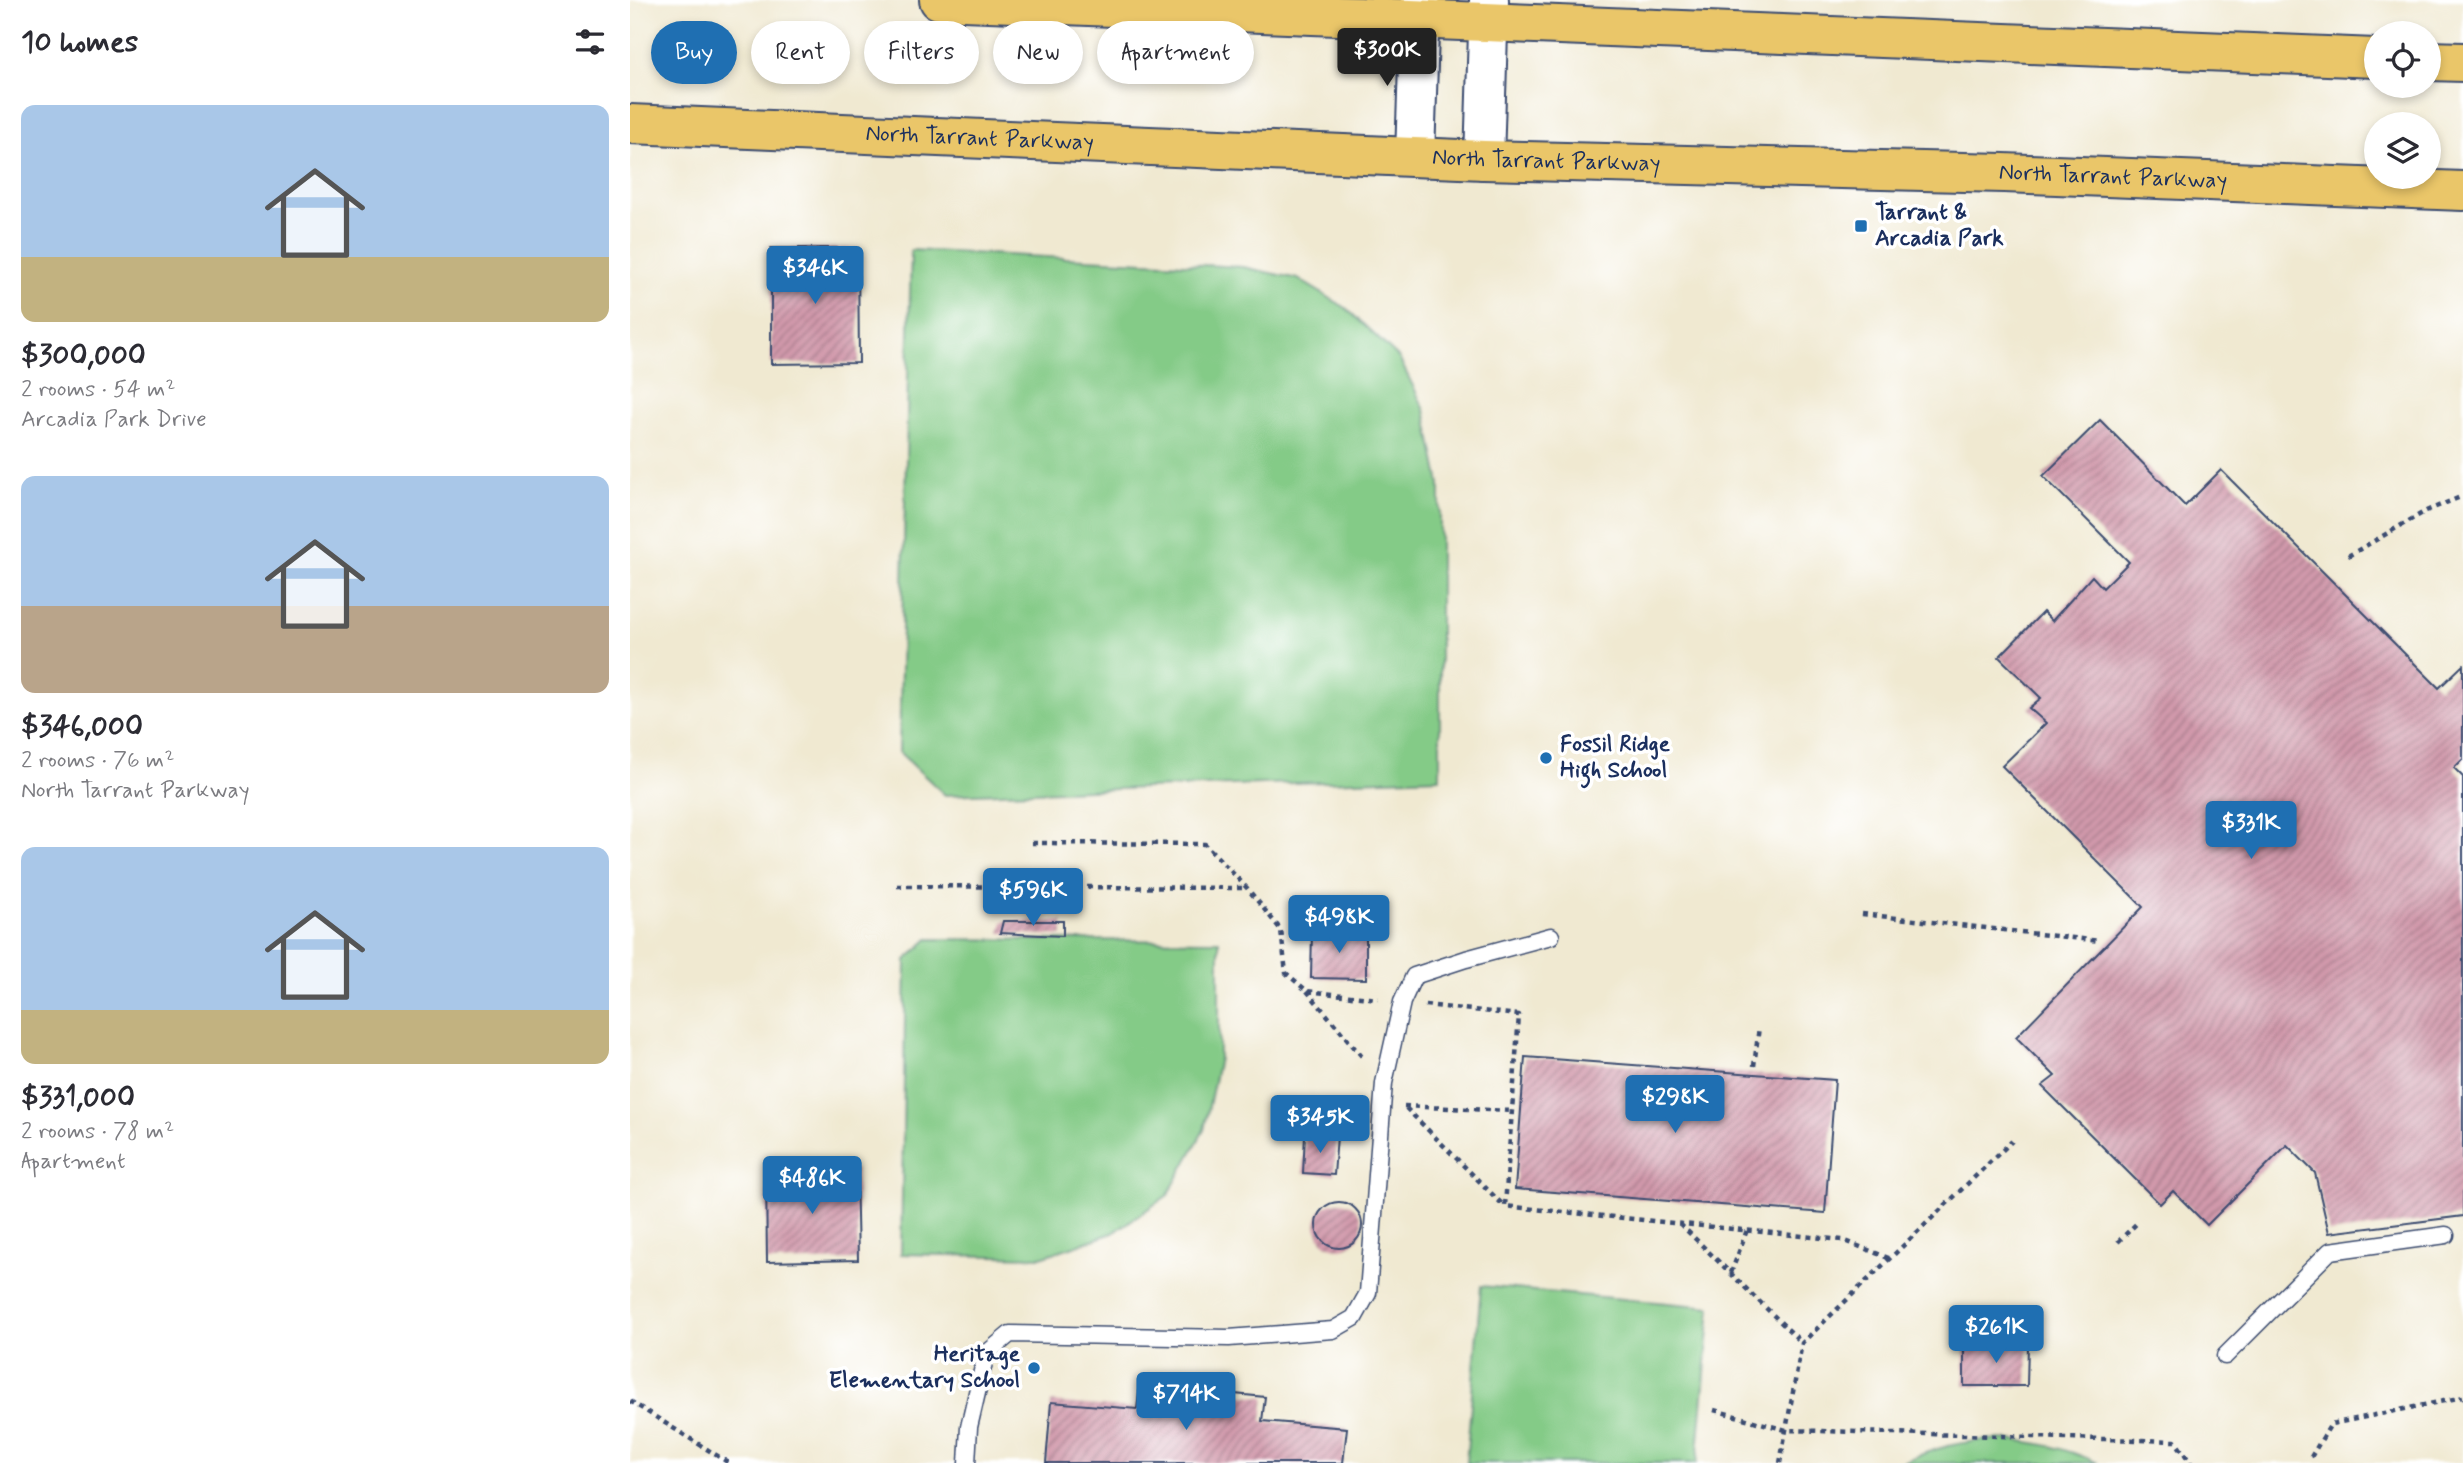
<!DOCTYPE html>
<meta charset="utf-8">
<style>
body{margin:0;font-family:Mynerve,sans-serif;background:#f7f7f7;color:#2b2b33;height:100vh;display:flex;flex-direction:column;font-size:26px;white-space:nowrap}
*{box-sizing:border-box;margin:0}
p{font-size:23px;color:#7c7c81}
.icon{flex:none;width:38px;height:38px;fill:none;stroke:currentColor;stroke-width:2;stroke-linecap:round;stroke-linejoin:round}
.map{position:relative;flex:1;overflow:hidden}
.side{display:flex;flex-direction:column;background:#fff;width:630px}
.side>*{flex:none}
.guide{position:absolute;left:21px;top:21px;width:665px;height:63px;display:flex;gap:14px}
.tools{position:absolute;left:1734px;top:21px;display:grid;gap:14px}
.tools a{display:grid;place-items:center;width:77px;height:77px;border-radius:50%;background:#fff;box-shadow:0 4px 10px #0003;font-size:35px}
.price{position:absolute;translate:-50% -60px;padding:0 16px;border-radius:7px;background:#1f6fb2;color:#fff;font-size:23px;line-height:46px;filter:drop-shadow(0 2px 4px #0008)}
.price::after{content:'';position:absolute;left:50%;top:42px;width:21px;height:16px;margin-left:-10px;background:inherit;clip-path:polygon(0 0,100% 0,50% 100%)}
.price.active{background:#222;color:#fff}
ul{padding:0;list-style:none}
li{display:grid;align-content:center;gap:14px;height:371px;padding:0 21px}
li span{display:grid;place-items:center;height:217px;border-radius:14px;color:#555}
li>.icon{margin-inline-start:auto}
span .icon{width:126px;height:126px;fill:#fffc;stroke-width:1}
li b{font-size:30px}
h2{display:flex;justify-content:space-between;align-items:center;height:84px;padding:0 21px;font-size:30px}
.pill{padding:0 24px;border-radius:32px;background:#fff;box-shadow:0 4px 10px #0003;font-size:24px;line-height:63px}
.pill.active{background:#1f6fb2;color:#fff}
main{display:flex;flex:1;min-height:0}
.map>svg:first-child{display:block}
.park{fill:#84cb87;stroke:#507d72;stroke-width:2}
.building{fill:url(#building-hatch)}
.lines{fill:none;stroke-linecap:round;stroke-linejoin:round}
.service-casing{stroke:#3b4b6f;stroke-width:19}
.tertiary-casing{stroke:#3b4b6f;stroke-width:42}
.primary-casing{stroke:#3b4b6f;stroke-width:42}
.path{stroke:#3b4b6f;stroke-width:4.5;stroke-dasharray:5 5;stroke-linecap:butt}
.service{stroke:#fff;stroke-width:16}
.tertiary{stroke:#fff;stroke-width:38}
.primary{stroke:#eac669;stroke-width:38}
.poi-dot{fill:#1f6fb2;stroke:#fff;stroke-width:2.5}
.labels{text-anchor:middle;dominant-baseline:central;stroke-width:7;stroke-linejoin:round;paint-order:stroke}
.street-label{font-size:23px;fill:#1b2f5e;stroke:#fff}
.poi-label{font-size:23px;font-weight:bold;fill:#1b2f5e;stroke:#fff;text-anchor:start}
</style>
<main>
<section class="side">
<h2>10 homes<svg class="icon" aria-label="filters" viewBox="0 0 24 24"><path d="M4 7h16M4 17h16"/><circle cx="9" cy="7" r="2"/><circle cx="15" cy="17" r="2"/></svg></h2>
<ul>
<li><span style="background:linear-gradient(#a9c7e8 70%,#c2b280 0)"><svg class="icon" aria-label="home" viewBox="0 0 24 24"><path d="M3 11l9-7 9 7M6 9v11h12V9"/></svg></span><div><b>$300,000</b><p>2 rooms · 54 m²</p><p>Arcadia Park Drive</p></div></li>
<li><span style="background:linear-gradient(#a9c7e8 60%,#b9a48a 0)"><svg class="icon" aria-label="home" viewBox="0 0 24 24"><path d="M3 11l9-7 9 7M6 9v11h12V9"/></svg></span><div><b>$346,000</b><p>2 rooms · 76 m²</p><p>North Tarrant Parkway</p></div></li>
<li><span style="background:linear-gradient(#a9c7e8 75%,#c2b280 0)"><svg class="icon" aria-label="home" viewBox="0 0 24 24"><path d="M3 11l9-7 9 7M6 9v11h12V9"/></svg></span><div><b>$331,000</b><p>2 rooms · 78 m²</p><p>Apartment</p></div></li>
</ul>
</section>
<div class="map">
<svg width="1833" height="1463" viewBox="0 0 1833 1463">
<defs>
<pattern id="building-hatch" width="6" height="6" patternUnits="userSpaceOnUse" patternTransform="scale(1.75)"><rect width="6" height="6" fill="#d199ab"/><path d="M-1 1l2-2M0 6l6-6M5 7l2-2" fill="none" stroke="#a97d8e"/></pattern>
</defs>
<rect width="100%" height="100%" fill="#fff"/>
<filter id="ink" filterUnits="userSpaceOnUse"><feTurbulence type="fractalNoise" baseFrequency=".0143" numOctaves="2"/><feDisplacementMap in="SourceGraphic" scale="14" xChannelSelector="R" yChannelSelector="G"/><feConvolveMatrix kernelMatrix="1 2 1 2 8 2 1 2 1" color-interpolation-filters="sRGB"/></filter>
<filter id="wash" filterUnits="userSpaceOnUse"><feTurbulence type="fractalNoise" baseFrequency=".00686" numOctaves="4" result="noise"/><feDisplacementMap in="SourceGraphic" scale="28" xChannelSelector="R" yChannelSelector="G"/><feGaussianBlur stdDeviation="1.57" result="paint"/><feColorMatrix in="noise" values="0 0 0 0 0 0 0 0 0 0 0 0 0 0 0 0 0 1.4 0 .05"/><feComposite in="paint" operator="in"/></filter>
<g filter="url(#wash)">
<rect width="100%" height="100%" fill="#f0e9d1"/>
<path class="park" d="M281 250 613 267 668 279 716 308 769 358 795 410 810 484V778L315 795 269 752Z
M298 939 589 941V1058L574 1130 538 1195 483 1233 411 1257 271 1254 276 960Z
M851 1286 1081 1307 1067 1463H836Z
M1370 1439C1407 1442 1434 1447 1468 1463H1271C1306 1447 1331 1441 1370 1439Z"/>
<g id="blocks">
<path class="building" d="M141 248H228L229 363 141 364Z
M1470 420 1555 506 1591 470 1809 688 1833 665V759L1824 768 1833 777V1216L1699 1233 1685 1173 1657 1145 1577 1225 1543 1191 1530 1204 1412 1086 1425 1076 1386 1037 1513 907 1372 766 1416 723 1399 708 1411 698 1369 657 1413 612 1422 621 1462 576 1473 588 1499 562 1413 476Z
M373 921H433V936L370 933Z
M682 932H736V979L681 978Z
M895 1057 1205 1080 1195 1213 885 1189Z
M675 1135 707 1136 704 1175 673 1173Z
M226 1169 228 1260 137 1262 136 1171Z
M686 1225a23 23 0 1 1 46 0a23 23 0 1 1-46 0Z
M1334 1343 1398 1344 1397 1386H1334Z
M510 1385 635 1397 632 1421 717 1428 713 1463H416L421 1402 507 1409Z"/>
</g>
</g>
<g filter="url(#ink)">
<use href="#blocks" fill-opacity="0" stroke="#3b4b6f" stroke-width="2"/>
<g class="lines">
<g class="service-casing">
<path id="service" d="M1595 1356 1700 1251 1816 1235
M337 1463 339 1427 356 1354 380 1334 599 1338 703 1330 724 1318 738 1293 754 1083 772 1002 784 976 836 959 921 936"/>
</g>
<g class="tertiary-casing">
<path id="tertiary" d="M785 157 790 0
M854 160 859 0"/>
</g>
<g class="primary-casing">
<g id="primary">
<path d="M309 0 1746 58"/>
<path d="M1799 61 1833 62"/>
<path id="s1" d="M0 124 854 160 1374 173 1833 191"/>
</g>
</g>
<path class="path" d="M1718 556 1796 511 1833 496
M402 843 575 844 617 888 651 930 656 973 677 991 748 999
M267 886 616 888
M1232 914 1470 941
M677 991 734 1059
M795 1005 889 1015 875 1206 1213 1240 1261 1259
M1124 1066 1129 1027
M774 1106 882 1111
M776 1108 874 1206
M1050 1224 1172 1343
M1488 1242 1509 1221
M1101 1273 1117 1230
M0 1401 99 1463
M1084 1410 1156 1430 1545 1441 1561 1463
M1681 1457 1701 1424 1833 1397
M1150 1463 1172 1343 1382 1141"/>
<use href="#service" class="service"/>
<use href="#tertiary" class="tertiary"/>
<use href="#primary" class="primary"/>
</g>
</g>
<g class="poi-dot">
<rect x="1224" y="219" width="14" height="14" rx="3.5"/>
<circle cx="916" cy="758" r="7"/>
<circle cx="404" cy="1368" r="7"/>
</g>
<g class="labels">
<g class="street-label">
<text stroke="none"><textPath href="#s1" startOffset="350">North Tarrant Parkway</textPath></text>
<text stroke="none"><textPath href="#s1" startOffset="917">North Tarrant Parkway</textPath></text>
<text stroke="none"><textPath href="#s1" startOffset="1484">North Tarrant Parkway</textPath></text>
</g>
<g class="poi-label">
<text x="1245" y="213">Tarrant &amp;<tspan x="1245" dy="26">Arcadia Park</tspan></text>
<text x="930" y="745">Fossil Ridge<tspan x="930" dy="26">High School</tspan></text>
<text x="390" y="1355" text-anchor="end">Heritage<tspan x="390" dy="26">Elementary School</tspan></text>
</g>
</g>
</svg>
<div class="tools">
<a><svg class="icon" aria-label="locate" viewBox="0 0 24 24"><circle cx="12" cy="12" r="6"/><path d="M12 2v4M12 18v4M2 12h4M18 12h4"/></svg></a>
<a><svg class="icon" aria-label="layers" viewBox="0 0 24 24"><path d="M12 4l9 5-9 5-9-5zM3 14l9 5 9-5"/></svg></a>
</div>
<b class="price active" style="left:757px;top:88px">$300K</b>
<b class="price" style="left:185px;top:306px">$346K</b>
<b class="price" style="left:1621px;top:861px">$331K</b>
<b class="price" style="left:403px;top:928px">$596K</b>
<b class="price" style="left:709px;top:955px">$498K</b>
<b class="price" style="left:1045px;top:1135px">$298K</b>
<b class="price" style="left:690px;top:1155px">$345K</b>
<b class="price" style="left:182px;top:1216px">$486K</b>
<b class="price" style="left:1366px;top:1365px">$261K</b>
<b class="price" style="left:556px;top:1432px">$714K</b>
<div class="guide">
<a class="pill active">Buy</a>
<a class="pill">Rent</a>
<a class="pill">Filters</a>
<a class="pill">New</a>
<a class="pill">Apartment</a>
</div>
</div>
</main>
